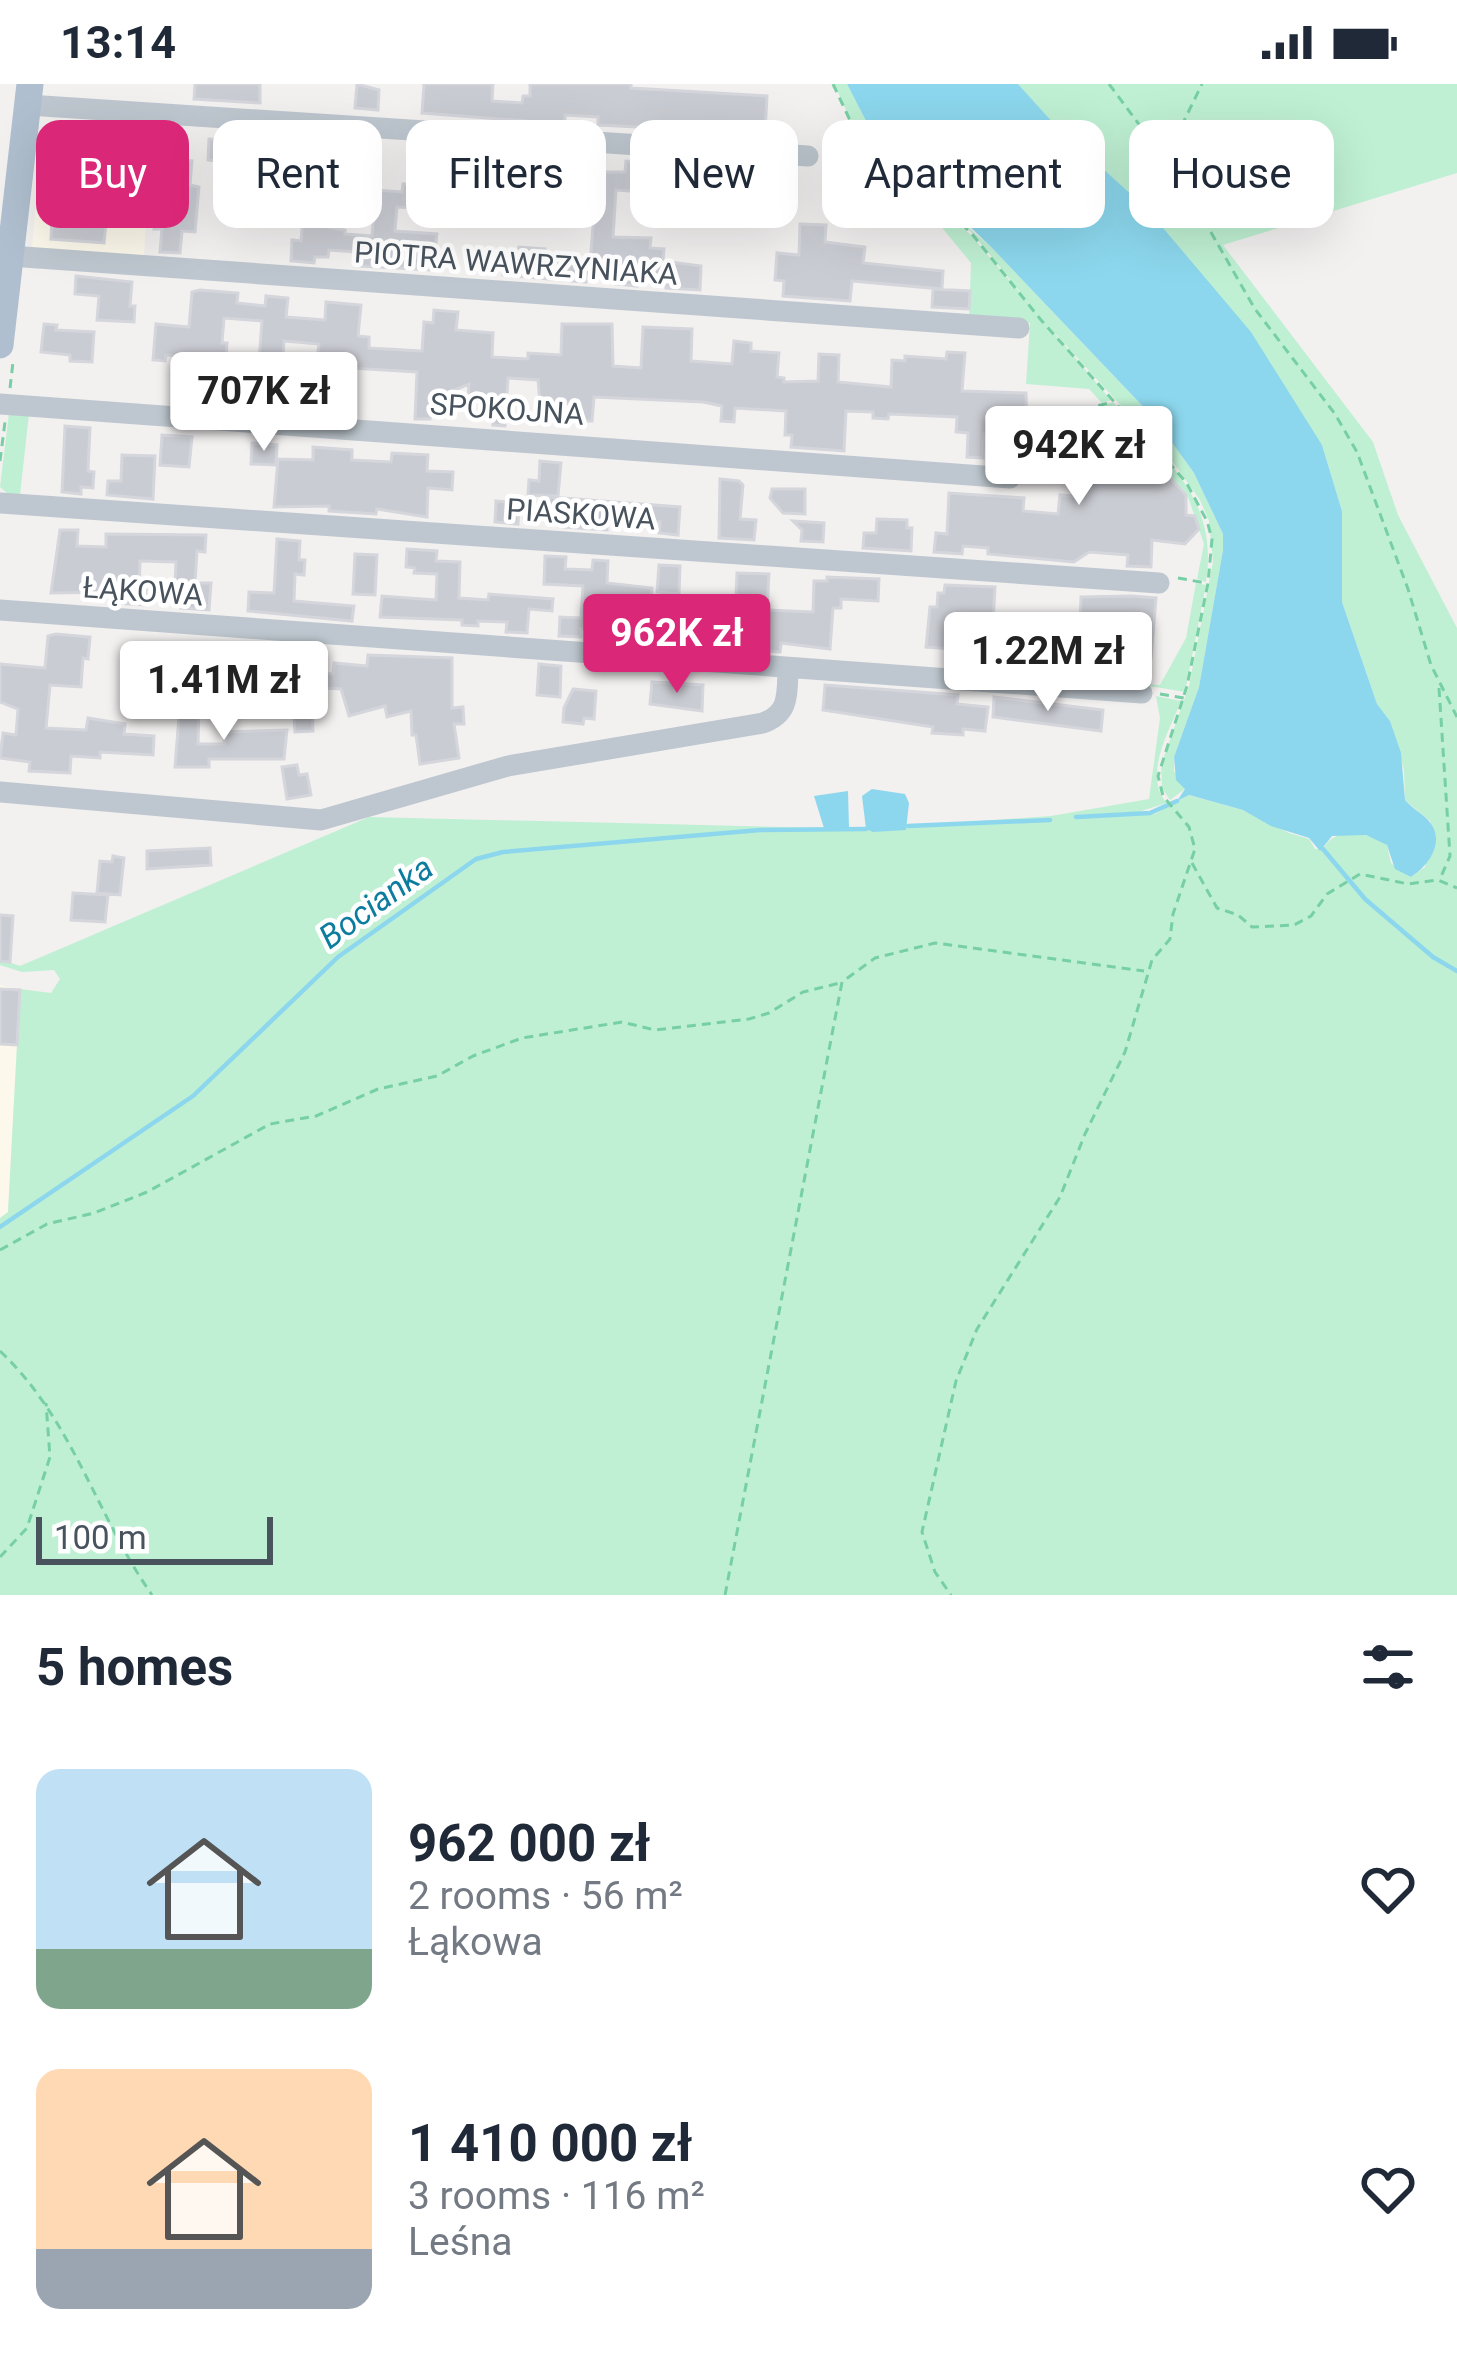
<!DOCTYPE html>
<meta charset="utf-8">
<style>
body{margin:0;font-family:Roboto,sans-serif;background:#f6f6f7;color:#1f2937;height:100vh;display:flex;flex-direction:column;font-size:45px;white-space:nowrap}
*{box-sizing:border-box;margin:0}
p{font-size:39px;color:#747a83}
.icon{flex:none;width:66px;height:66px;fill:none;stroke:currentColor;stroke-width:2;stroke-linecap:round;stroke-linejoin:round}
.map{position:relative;height:1511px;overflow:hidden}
.side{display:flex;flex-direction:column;background:#fff;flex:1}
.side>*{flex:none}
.banner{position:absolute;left:36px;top:36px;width:1386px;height:108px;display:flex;gap:24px}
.scale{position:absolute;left:36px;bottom:30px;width:237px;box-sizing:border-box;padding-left:12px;border:6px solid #48535e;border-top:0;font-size:33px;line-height:42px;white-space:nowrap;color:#48535e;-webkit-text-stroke:9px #fff;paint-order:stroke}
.price{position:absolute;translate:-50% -102px;padding:0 27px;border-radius:12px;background:#fff;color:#222;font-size:39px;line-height:78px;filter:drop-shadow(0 3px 6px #0008)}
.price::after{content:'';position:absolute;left:50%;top:72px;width:36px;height:27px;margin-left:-18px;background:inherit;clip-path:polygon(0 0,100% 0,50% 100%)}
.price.current{background:#db2777;color:#fff}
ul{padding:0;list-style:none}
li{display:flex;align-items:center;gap:36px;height:300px;padding:0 36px}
li span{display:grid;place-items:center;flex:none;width:336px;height:240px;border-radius:24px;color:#555}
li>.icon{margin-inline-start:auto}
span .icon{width:144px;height:144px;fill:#fffc;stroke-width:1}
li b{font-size:51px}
h2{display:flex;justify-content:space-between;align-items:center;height:144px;padding:0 36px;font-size:51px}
.chip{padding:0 42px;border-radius:24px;background:#fff;box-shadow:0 12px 48px #0002;font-size:42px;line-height:108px}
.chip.current{background:#db2777;color:#fff}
.status{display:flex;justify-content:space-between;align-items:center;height:84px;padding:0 60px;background:#fff;direction:ltr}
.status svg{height:33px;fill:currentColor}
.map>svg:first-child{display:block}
.commercial{fill:#fcf8eb}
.green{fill:#bff0d3}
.water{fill:#8cd7ed}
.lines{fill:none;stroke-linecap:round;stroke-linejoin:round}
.stream{stroke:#8cd7ed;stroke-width:4.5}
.building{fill:#caccd3;stroke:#d4d6dc;stroke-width:3}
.path{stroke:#77cfa5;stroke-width:3;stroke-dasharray:9 6;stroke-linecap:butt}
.minor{stroke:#bec7cf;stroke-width:21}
.major{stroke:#b0bfcf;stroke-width:27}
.labels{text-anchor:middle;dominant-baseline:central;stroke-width:9;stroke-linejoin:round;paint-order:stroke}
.street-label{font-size:30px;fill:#48535e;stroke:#fff}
.water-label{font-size:33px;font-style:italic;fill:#0c7c9f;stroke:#fff}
</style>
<div class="status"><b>13:14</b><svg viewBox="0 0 49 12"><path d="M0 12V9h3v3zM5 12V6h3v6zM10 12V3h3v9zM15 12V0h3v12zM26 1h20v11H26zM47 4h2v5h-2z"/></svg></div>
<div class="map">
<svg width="1457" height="1511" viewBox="0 0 1457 1511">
<rect width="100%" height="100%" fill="#f3f0f0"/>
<path class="commercial" d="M36 118 147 125 144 172 32 164Z
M0 901 20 906 8 1128 0 1134Z"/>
<path class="green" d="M834 0H847L883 70 992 164 1155 335 1194 389 1223 450V466L1199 603 1174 673V687L1185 705 1170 716 1162 704 1161 681 1189 602 1213 478 1209 437 1200 416 1175 381 1042 235 973 150 951 129 864 64Z
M1018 0H1457V89L1223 161 1373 358 1398 431 1457 544V1511H0V1134L8 1128 20 905 51 909 60 895 54 886 22 888 0 881V875L20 882 369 733 866 745 1051 732 1149 715 1160 634 1156 612 1181 617C1170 646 1142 691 1167 719L1138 728 1076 731 1077 734 1155 730 1188 711 1243 726 1289 749 1309 755 1315 765H1323C1336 741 1368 748 1387 761L1391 779 1411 793 1425 783 1431 738 1405 716 1404 686 1390 637 1377 620 1342 518V427L1322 361Z
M863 65 971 151 1111 316 1102 319 1089 305 1026 300 1030 239 969 233 971 179 921 118 862 114V85L856 70Z
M1113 318C1165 375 1219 414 1206 498L1197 495 1204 460 1187 410 1104 321Z
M9 329 29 330 20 411 8 410 0 403Z
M1196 499 1206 501 1185 608 1138 600 1160 601 1186 554Z"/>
<path class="water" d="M847 0H1018L1054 40 1147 125 1251 248 1322 361 1342 427V518L1377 620 1390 637 1401 669 1405 716C1412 724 1420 728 1427 735 1447 755 1430 781 1411 793L1395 785 1387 761 1366 751 1332 752 1320 767 1309 754 1271 742 1243 726 1189 711 1177 717 1185 705 1176 696 1174 673 1199 603 1223 466V450L1194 389 1155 335 992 164 955 128 895 86 883 70Z
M872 705 905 710 909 719 906 746 873 748 866 745 862 712Z
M848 707 849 744H824L814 712Z"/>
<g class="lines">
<path class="stream" d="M1076 733 1150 729 1177 717
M908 742 1050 736
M1323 765 1365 815 1433 873 1457 887
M0 1143 193 1012 338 873 476 775 503 768 760 746 866 745"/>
</g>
<path class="building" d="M195 0H260V19L194 15Z
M357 0 379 6 378 26 355 24Z
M424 0H493L492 17 522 19 523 12H530V0H631V4L767 12 765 49 598 41V33L565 31V40L422 29Z
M53 43 72 45 70 70 51 68Z
M122 48 151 50 149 70 134 69 133 90 111 89 104 159 51 155 52 133 81 135 84 80 95 81 96 64 121 66Z
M209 55 273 60 272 79 254 78 253 101 233 99 215 106 216 77 208 76Z
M298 62 378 70 376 96 350 94 349 117 324 116 322 142 345 146V150L372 152 376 106 402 108 403 100H417L415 124 397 123 395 147 437 150 433 186 361 182 362 171 357 168 329 166 328 173H315L314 179 291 177 292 156 301 157 304 123H300L304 85H296Z
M437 72 473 75V82H480L478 102 434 98Z
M165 75 192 77 190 101 199 103 195 148 182 147 180 169 160 168 162 145H154L155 132H159Z
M537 77 598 80V88H625L626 77 645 78V84L693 88 692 97 710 98 708 128 642 125 644 108 616 106 613 153 651 154 650 164 664 165 663 177 701 182 700 206 666 204 667 191 637 190V202L615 200V194L586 193V198L503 191 504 178 518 179 519 163 545 165 544 178 590 180 596 104 536 103Z
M485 104 509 108 508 118 523 119 522 134 483 131Z
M800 140 826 141 825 158 865 163 863 179 943 187 942 205 852 197 850 217 783 212 784 197 775 196 777 169 799 171Z
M76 192 132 198 130 222H135L134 238 97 236 99 212 75 210Z
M933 205 970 207 969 225 932 223Z
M200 206 238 209 237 219 265 222 266 212 288 214 286 233 325 236 326 218 361 221 358 252 369 253V264L422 267 424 238 433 239 434 226 458 228 456 246 493 249 492 273 528 275V269L561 271 562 240H612L613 282 641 284 643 243 692 245 691 277 732 280 734 257 751 259V267L779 269 777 293 784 294V298L818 297 819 270 839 271 838 298 891 303 892 276 905 277V272L946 275 947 268 965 269 962 307 1026 309 1027 338 1000 339 999 350H984L983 374 967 373 968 349 956 348 957 333 889 330 888 335 873 334V328L846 327 844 367 791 363 792 351H785L786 327 735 324 734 338 721 337 722 322 703 318 594 313 592 337H579L580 320 540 318 538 296 508 294 505 342 493 341 494 315 468 313 469 300 450 308H437L430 335H415L417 288 351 284 347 330 334 329 338 298 315 291 319 260 284 257 282 281 259 279 262 237 224 234 222 259H227L226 275 166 271 165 277 153 276 156 240 189 243 192 208Z
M44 240 57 241 56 246 94 248 92 278 70 277V271L41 268Z
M1094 328 1114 333 1186 411V431L1195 432 1199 445 1185 460 1152 456 1151 483 1127 482 1128 471 1089 468 1074 478 988 470V464L963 462 962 470 934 468 936 449 947 450 949 409 1024 414 1023 427 1058 430 1060 411 1082 413 1083 384 1143 387 1111 353 1067 368 1059 361 1029 365 1028 351Z
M65 342 90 344 88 387 94 388 93 404 81 403V410L62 408Z
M162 351 192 353 189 383 160 381Z
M252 359 277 361 276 381 251 380Z
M313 363 352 366V376L391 378 392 369 428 371 427 387 453 388 452 406 428 404 427 433 377 425 376 430 329 427V422L274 423 278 375 313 376Z
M122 371 155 372 153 415 107 411 108 397H121Z
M540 377 561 379 558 412 528 411 529 396 539 397Z
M720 395 739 397 743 401 740 435 756 436 754 456 719 454Z
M772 405H805V430L783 429 770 414Z
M549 413 680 423 678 451 659 449 660 438 607 435V446L565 443 566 430 548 425Z
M496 417 519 419 518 440 495 438Z
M877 435 907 436V444H912L911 467 863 464 864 449H876Z
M793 437 824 439 823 458 801 457 802 446Z
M60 446H78L77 462 106 463V450L206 451 205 468 197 467 195 499H211L209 526 181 524 182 499 175 498 176 478 140 477 139 506H146L145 521 116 519 117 508 51 509Z
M277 455 300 457 299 476H305L304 491 295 490 294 517 354 522 352 537 248 527 249 508 274 509Z
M407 465 437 467 436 477 460 478 459 514 488 516 489 510 553 515 552 527 529 525 527 549 506 548 507 538 478 537V542L462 541V536L380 533 382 512 436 516 437 490 414 489 415 484 406 483Z
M355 470 377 471 375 511 353 510Z
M545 472 566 473 565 485 592 486 593 476 608 477 607 499 652 504 651 557 621 556V548L581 545V553L559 552 560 533 581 534 583 502 544 500Z
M659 481 680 482 679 510 657 508Z
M737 489 769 490 767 526 813 528 814 497H827V493L879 495 878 517 841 515V524H833L830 565 781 559 780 568 752 566 754 545H740L742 514 736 513Z
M945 501 995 503 993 540 981 539 979 578 960 577V571H953V565L926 563 930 523H937L938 509H944Z
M1131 512 1156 514 1151 574 1124 573 1122 591 1100 589 1101 574 1108 575 1111 544 1080 543 1081 513Z
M685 536 709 538 708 561H684Z
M1007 544 1055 547 1054 578 1010 577Z
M56 550 90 553 88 575 83 574 81 603 50 601 46 644 86 646 88 634 125 640 124 650 154 652 153 671 100 668V674L71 672 70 689 29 687 30 678 0 674 3 649 16 651 18 625 0 618V580L45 584 48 552Z
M177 560 200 561 199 593 176 592Z
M368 571 452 574V624L463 623 464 640H454L459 674 420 680 416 651H412L411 627 387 633 385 622 349 632 341 605 311 603 312 589 333 590 334 579 367 582Z
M539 580 561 582 560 613 537 611Z
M652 598 703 601 702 627 650 620Z
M825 601 958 611 957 620 988 623 985 647 963 645V651L932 649 933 643 823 626Z
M573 605 596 607 594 635 584 634 583 640 563 638 564 624Z
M994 613 1103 626 1101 647 993 633Z
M312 618 313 647 295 648 293 619Z
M180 620H199L198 660H224V648L287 646 284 675H209V683H175Z
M297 681 299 691 307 690 311 711 287 715 282 683Z
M210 764 211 781 147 785V767Z
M113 772 124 774 120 811 97 809 100 777 112 778Z
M73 809 108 811 105 838 71 836Z
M0 831 13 832 10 878 0 877Z
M0 905 20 906 17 961 0 960Z"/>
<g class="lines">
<path class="path" d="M833 0 863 64 950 129 972 150 1041 236 1186 398 1207 437 1212 455 1208 499 1187 602 1158 692 1163 712 1189 743 1195 765 1173 830 1170 855 1152 876 1125 968 1085 1050 1060 1113 977 1245 956 1297 922 1448 935 1488 951 1511
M1109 0 1182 98 1255 225 1335 330 1357 368 1408 505 1431 581 1457 633
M827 78 850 74 862 65
M1176 87 1182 41 1202 0
M10 304 13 278
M994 374 1029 341 1112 318
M0 377 5 338
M1178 494 1206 499
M1439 604 1450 772 1440 795
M1160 610 1184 614
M1192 779 1217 824 1238 831 1252 843 1294 841 1311 832 1327 810 1360 790 1408 800 1438 796 1457 804
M0 1166 47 1140 94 1129 147 1108 270 1040 316 1032 378 1005 437 992 473 972 522 954 622 938 655 946 749 935 769 929 803 908 840 899
M0 1267C73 1336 96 1431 152 1511
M0 1473 27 1444 50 1373 46 1319
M725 1511 842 898 875 874 935 859 1144 887"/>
<path class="minor" d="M28 21 808 72
M10 172 1019 244
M0 320 1010 394
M0 419 1159 499
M0 526 1142 609
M0 708 321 736 508 682 763 639C790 629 787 610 788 584"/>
<path class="major" d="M0 261 30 0"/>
</g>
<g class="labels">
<g class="street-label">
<text transform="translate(516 179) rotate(4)">PIOTRA WAWRZYNIAKA</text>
<text transform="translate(507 325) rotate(4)">SPOKOJNA</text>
<text transform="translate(581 430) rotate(4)">PIASKOWA</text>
<text transform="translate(143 507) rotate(4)">ŁĄKOWA</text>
</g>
<g class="water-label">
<text transform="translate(376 818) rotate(-36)">Bocianka</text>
</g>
</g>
</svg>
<div class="scale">100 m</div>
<b class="price" style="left:264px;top:370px">707K zł</b>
<b class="price" style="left:1079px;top:424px">942K zł</b>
<b class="price current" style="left:677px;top:612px">962K zł</b>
<b class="price" style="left:1048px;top:630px">1.22M zł</b>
<b class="price" style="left:224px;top:659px">1.41M zł</b>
<div class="banner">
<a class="chip current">Buy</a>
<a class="chip">Rent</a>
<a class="chip">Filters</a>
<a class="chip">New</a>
<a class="chip">Apartment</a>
<a class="chip">House</a>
</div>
</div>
<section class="side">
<h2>5 homes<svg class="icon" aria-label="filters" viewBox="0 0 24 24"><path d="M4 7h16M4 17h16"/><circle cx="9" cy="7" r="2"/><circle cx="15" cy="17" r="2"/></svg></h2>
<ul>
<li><span style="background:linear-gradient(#bfe0f5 75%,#7fa58c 0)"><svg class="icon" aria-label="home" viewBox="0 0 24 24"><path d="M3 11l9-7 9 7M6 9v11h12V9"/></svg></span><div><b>962 000 zł</b><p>2 rooms · 56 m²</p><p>Łąkowa</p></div><svg class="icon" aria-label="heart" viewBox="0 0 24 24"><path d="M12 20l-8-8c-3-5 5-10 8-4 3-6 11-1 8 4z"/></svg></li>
<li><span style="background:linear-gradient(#ffd9b3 75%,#9aa5b1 0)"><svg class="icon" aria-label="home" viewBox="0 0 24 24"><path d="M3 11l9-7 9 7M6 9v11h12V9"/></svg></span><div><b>1 410 000 zł</b><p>3 rooms · 116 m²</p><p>Leśna</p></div><svg class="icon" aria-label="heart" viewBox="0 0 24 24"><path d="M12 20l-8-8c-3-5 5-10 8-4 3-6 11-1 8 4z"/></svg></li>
</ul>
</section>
